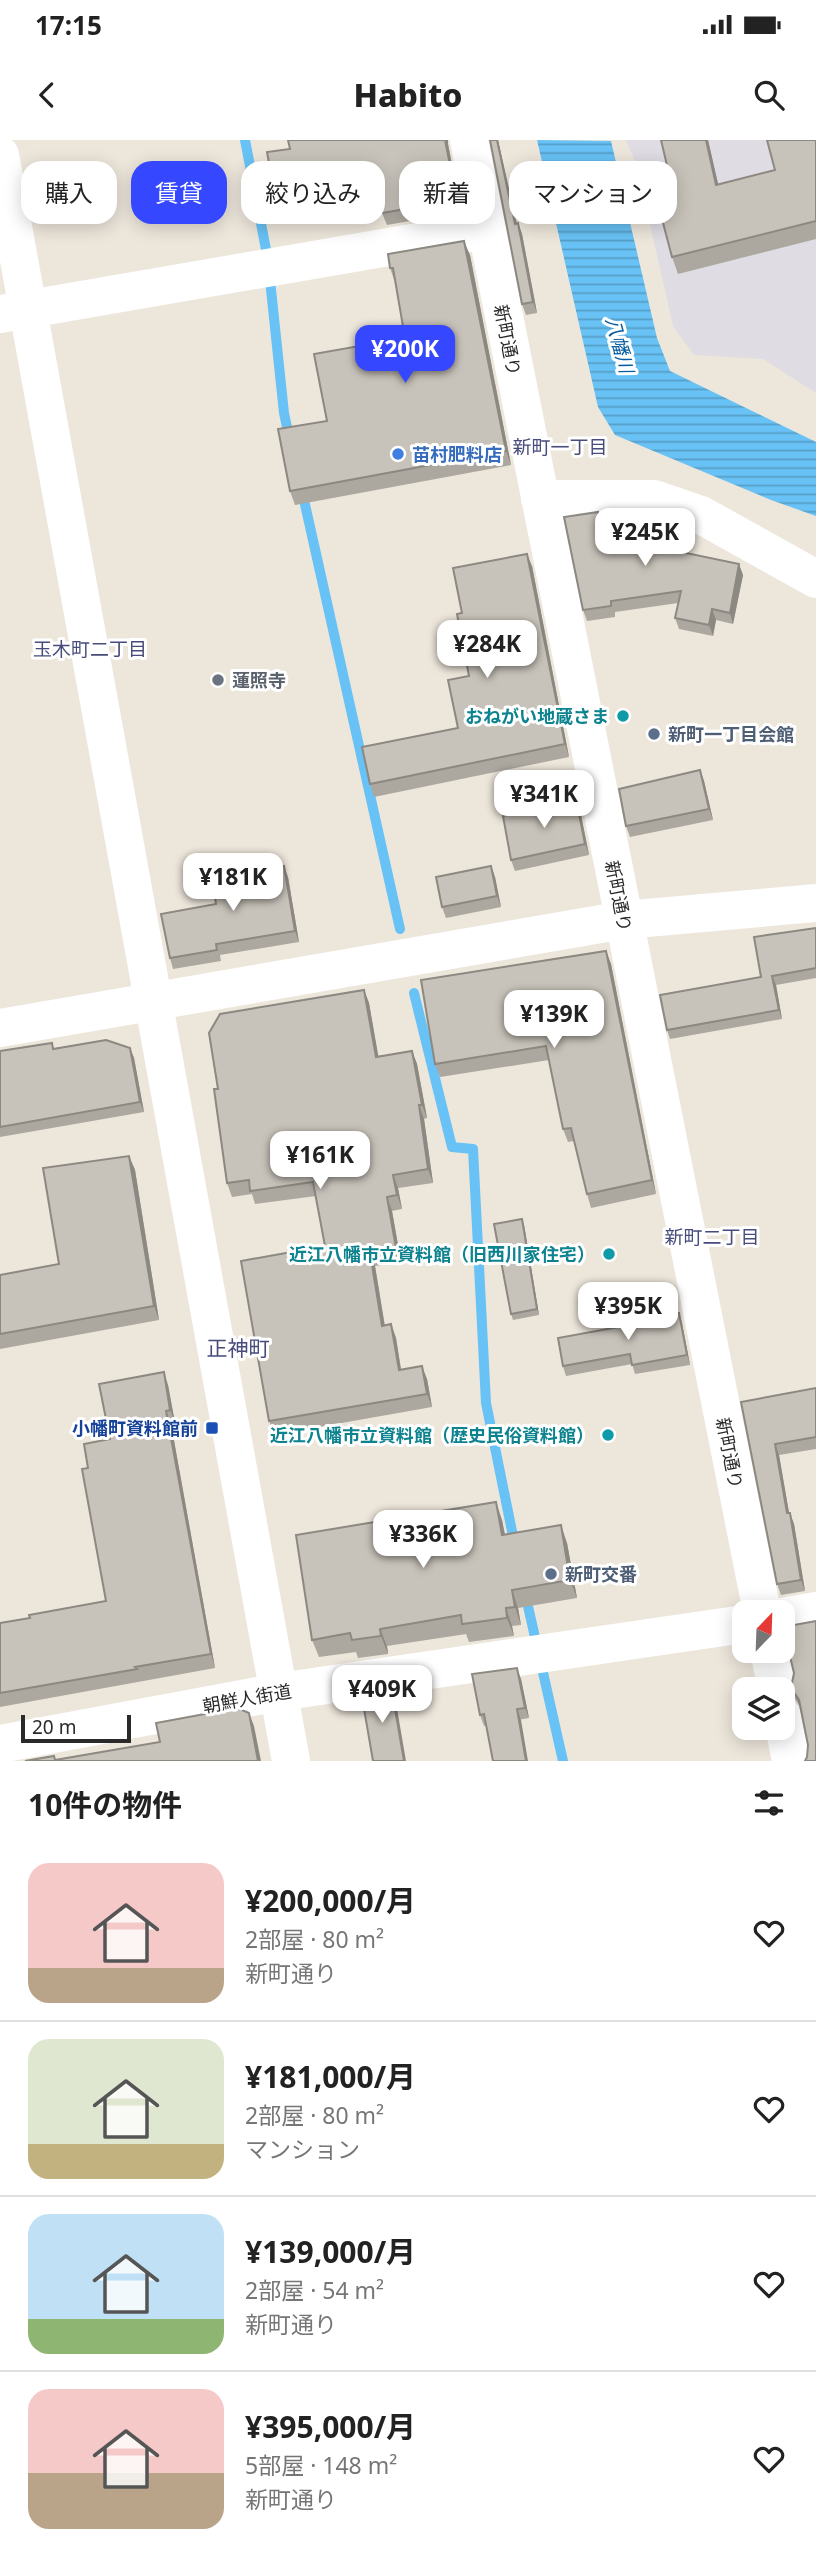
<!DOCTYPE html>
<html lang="ja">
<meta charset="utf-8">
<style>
body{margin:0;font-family:"Noto Sans","Noto Sans JP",sans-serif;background:#f6f6f6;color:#222;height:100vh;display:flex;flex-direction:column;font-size:26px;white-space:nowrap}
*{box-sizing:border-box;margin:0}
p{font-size:23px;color:#767676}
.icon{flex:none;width:38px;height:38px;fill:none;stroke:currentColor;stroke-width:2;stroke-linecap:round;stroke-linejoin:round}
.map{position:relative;height:1621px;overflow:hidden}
.sheet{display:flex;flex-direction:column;background:#fff;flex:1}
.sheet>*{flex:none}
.top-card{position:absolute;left:21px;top:21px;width:775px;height:63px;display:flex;gap:14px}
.needle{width:46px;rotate:23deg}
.fabs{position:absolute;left:732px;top:1460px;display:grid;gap:14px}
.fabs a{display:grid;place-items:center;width:63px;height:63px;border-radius:14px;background:#fff;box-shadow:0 4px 18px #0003;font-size:35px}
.scale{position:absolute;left:21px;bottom:18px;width:110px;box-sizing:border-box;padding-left:7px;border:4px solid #2a2a2a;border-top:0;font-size:19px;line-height:24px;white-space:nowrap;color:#2a2a2a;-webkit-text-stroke:5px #fff;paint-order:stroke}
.price{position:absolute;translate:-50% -60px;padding:0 16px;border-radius:14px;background:#fff;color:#222;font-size:23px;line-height:46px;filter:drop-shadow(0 2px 4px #0008)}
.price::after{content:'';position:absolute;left:50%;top:42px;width:21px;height:16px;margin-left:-10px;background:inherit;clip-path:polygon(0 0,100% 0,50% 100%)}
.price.selected{background:#3548ff;color:#fff}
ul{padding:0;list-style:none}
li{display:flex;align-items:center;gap:21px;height:175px;padding:0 28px}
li+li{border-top:2px solid #e0e0e0}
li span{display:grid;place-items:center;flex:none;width:196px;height:140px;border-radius:21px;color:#555}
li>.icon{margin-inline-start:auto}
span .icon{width:84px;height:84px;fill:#fffc;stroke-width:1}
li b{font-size:30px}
h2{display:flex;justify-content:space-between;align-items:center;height:84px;padding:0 28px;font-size:30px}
.tag{padding:0 24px;border-radius:21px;background:#fff;box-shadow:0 4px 18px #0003;font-size:24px;line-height:63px}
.tag.selected{background:#3548ff;color:#fff}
.status{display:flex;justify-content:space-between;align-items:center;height:49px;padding:0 35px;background:#fff;direction:ltr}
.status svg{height:19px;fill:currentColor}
header{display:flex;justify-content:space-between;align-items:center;height:91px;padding:0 28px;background:#fff;font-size:32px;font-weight:800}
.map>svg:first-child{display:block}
.industrial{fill:#dfdce4}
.water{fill:url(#water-rules)}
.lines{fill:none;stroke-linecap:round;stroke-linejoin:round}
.stream{stroke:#68c2f5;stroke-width:10}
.minor{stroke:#fff;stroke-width:38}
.wall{fill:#aca8a0}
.shaded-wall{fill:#8c8882}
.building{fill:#c8c3ba;stroke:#8c8882;stroke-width:2}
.shop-dot{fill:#3f7fe0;stroke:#fff;stroke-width:2.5}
.worship-dot{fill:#6b7280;stroke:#fff;stroke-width:2.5}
.culture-dot{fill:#0f9aa8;stroke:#fff;stroke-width:2.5}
.service-dot{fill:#5c6f8a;stroke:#fff;stroke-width:2.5}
.transit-dot{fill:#1a4fb4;stroke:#fff;stroke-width:2.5}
.labels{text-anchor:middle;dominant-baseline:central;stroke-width:6;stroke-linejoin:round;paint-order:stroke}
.street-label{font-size:18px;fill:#2a2a2a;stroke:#fff}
.shop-label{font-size:18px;font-weight:bold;fill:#366cbe;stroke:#fff;text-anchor:start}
.worship-label{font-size:18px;font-weight:bold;fill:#5b616d;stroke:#fff;text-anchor:start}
.culture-label{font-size:18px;font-weight:bold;fill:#0d838f;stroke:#fff;text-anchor:end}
.service-label{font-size:18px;font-weight:bold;fill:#4e5e75;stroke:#fff;text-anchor:start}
.transit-label{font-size:18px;font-weight:bold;fill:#164399;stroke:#fff;text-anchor:end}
.water-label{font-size:19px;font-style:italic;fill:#065da1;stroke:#fff}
.neighbourhood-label{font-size:19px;fill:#484c7c;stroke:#fff}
.quarter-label{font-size:21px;fill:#484c7c;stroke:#fff}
</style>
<div class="status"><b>17:15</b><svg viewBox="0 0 49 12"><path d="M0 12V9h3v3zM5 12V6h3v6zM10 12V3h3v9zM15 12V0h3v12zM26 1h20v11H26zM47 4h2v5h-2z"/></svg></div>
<header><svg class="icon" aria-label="back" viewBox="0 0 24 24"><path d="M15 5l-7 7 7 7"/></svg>Habito<svg class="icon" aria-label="search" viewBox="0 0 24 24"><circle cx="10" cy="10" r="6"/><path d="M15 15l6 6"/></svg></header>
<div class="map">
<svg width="816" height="1621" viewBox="0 0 816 1621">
<defs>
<pattern id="water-rules" width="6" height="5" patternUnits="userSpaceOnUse" patternTransform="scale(1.75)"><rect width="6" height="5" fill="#68c2f5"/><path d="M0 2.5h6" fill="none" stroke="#569ec7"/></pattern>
</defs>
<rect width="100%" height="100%" fill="#ede6db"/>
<path class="industrial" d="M626 0H816V253L763 219 694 215 673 186 637 26Z"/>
<path class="water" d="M537 0 611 1 657 198 670 231 816 302V376L771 360 615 295 598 267Z"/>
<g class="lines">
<path class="stream" d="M245 0 268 120
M270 140 284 273 290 301
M302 351 400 789
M414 853 452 1007 473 1009 486 1263 515 1406
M525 1453 563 1621"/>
<path class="minor" d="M469 0 762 1472
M0 15 291 1621
M0 174 487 90
M540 359H654L701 375 816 439
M0 888 624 780 816 763
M782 1477 816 1471
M769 1510 777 1549
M782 1576 791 1621
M0 1604 279 1552 744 1484"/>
</g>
<path class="wall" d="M490 0H498L517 83H518L522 94 537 173 526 175 522 164Z
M661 0H708L718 44 775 30 816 0V99L678 134 672 117 674 55Z
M448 4 461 72 387 85 382 73 380 52 279 68 275 56 290 9Z
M470 115 511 325 295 365 290 351 327 281 405 198 395 142 390 128Z
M602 384 662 388 665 409 743 435 733 484 716 480 713 496 679 489 675 478 678 463 615 472V477L587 481 583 470Z
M532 426 569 617 374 657 370 644 458 588 469 536 462 473Z
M700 630 704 641 713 680 630 697 626 686Z
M580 670 589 715 515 731 511 720Z
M491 726 495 737 501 767 446 778 442 767Z
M288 737 299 802 220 815 221 821 173 829 170 818Z
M816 788V838L776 845 782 879 670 899 667 890 761 837Z
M606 811 611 824 656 1054 591 1068 587 1054 574 1001 568 1002 563 989 549 920 440 937 435 924Z
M364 850 369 863 378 917 412 911 417 924 427 978 424 979 433 1043 398 1048 402 1069 392 1071 401 1122 375 1126 385 1186 391 1184 396 1198 401 1229 427 1239 432 1267 274 1295 269 1281 325 1106 316 1056 255 1064 252 1054 232 1057 227 1043Z
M130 908 134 918 144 972 0 997V911Z
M129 1016 135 1030 159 1180 0 1209V1135L59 1124Z
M524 1085 539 1175 513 1180 511 1174Z
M679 1173 682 1183 690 1225 635 1234 632 1224 566 1236 563 1226 624 1186Z
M168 1245 175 1283 171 1284 215 1528 0 1567V1483L30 1478 106 1461 88 1328 110 1299Z
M816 1248V1309L779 1315 789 1373 794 1384 805 1451 781 1455 777 1444 741 1262Z
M502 1380 505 1394 567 1403 577 1458 518 1468 521 1485 512 1486 514 1496 469 1502 466 1494 387 1506 388 1514 358 1518 356 1512 319 1517 312 1500Z
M794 1533 816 1621 807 1617 808 1605 801 1568 795 1559 791 1548Z
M521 1539 529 1578 484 1586 480 1575Z"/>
<path class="shaded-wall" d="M445 0H448V4L461 72 457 60Z
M497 0H498L519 95 515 84Z
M706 0H708L722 61 716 45Z
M518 83 522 94 537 173 533 162Z
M464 101 470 115 511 325 506 311Z
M658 377 662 388 666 419 662 408Z
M527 414 532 426 569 617 565 604Z
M739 424 743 435 733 484 730 473Z
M712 469 716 480 713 496 709 485Z
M700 630 704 641 713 680 709 669Z
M576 659 580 670 589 715 585 704Z
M284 726 288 737 299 802 295 791Z
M491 726 495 737 501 767 497 756Z
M606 811 611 824 656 1054 652 1040Z
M772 836 776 845 782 879 779 870Z
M364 850 369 863 381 931 376 917Z
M130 908 134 918 144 972 140 962Z
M412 911 417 924 427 978 422 965Z
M419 965 424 979 433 1043 428 1029Z
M129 1016 135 1030 159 1180 154 1166Z
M393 1035 398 1048 402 1069 397 1055Z
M387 1057 392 1071 401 1122 396 1108Z
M522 1079 524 1085 539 1175 537 1169Z
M370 1113 375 1126 387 1200 382 1186Z
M679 1173 682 1183 690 1225 687 1215Z
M391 1184 396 1198 403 1243 399 1230Z
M422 1226 427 1239 432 1267 427 1254Z
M164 1232 168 1245 175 1283 170 1270Z
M166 1271 171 1284 215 1528 211 1514Z
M775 1304 779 1315 791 1384 787 1373Z
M496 1362 502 1380 508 1413 502 1395Z
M790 1373 794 1384 805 1451 801 1440Z
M561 1385 567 1403 577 1458 570 1440Z
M512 1450 518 1468 521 1485 515 1467Z
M506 1468 512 1486 514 1496 507 1478Z
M380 1489 387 1506 388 1514 381 1496Z
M517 1528 521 1539 529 1578 525 1568Z
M391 1546 395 1557 406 1621H404Z
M517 1569 521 1580 528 1621H526Z
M249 1573 254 1586 261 1621H258Z"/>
<path class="building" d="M288 0H445L457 60 382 73 378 40 275 56 267 12 290 9Z
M490 0H497L515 84 518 83 533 162 522 164Z
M661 0H706L716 45 775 30 767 0H816V81L672 117 657 60 674 55Z
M464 101 506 311 290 351 278 289 327 281 314 214 405 198 393 128H390L388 114Z
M598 372 600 385 658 377 662 408 739 424 730 473 712 469 709 485 675 478 681 451 611 461V466L583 470 564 377Z
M527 414 565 604 370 644 362 607 458 588 448 540 469 536 457 474 462 473 453 428Z
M700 630 709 669 626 686 619 649Z
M576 659 585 704 511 720 503 676Z
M284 726 295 791 216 804 217 810 170 818 161 774 216 764 212 738Z
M491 726 497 756 442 767 436 737Z
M816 788V828L772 836 779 870 667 890 660 855 761 837 754 797Z
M606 811 652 1040 587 1054 571 988 563 989 546 906 435 924 421 840Z
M364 850 376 917 412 911 422 965H419L428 1029 393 1035 397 1055 387 1057 396 1108 370 1113 382 1186 391 1184 399 1230 422 1226 427 1254 269 1281 241 1121 325 1106 313 1042 250 1051 249 1040 227 1043 214 949H218L209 893 220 874Z
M106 900 130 908 140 962 0 987V911L52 903 53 909Z
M129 1016 154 1166 0 1194V1135L59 1124 43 1028Z
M522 1079 537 1169 511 1174 494 1084Z
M679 1173 687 1215 632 1225 630 1214 563 1226 558 1198 624 1186V1183Z
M164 1232 170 1270 166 1271 211 1514 135 1527 137 1529 0 1553V1483L30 1478 29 1475 106 1461 82 1329 88 1328 84 1304 110 1299 99 1244Z
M816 1248V1297L775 1304 787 1373H790L801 1440 777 1444 741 1262Z
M496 1362 502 1395 561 1385 570 1440 512 1450 515 1467 506 1468 507 1478 462 1484 461 1475 380 1489 381 1496 352 1500 350 1493 312 1500 296 1395Z
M816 1481V1621H805L807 1617 808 1605 799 1560 791 1548 794 1533 783 1487Z
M517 1528 525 1568 517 1569 526 1621H493L484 1574 480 1575 472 1534Z
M391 1546 404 1621H373L361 1551Z
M237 1568 249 1573 258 1621H25L54 1616 55 1620 160 1602 156 1583Z"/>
<circle class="shop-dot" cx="398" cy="314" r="7"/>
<circle class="worship-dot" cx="218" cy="540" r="7"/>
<g class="culture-dot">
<circle cx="623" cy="576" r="7"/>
<circle cx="609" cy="1114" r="7"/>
<circle cx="608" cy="1295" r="7"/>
</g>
<g class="service-dot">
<circle cx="654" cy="594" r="7"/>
<circle cx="551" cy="1434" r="7"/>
</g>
<rect class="transit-dot" x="205" y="1281" width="14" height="14" rx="3.5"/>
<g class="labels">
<g class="street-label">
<text transform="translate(508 200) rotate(79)">新町通り</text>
<text transform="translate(619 756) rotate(79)">新町通り</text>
<text transform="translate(730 1313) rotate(79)">新町通り</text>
<text transform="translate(247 1558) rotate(-10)">朝鮮人街道</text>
</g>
<g class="shop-label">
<text x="412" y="314">苗村肥料店</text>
</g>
<g class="worship-label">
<text x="232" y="540">蓮照寺</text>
</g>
<g class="culture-label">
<text x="609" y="576">おねがい地蔵さま</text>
<text x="595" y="1114">近江八幡市立資料館（旧西川家住宅）</text>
<text x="594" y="1295">近江八幡市立資料館（歴史民俗資料館）</text>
</g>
<g class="service-label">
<text x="668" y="594">新町一丁目会館</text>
<text x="565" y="1434">新町交番</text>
</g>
<g class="transit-label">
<text x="198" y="1288">小幡町資料館前</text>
</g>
<g class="water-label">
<text transform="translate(620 205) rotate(75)">八幡川</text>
</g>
<g class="neighbourhood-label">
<text x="560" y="307">新町一丁目</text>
<text x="90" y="509">玉木町二丁目</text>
<text x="712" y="1097">新町二丁目</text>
</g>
<g class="quarter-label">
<text x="238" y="1208">正神町</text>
</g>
</g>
</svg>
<div class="fabs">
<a><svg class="needle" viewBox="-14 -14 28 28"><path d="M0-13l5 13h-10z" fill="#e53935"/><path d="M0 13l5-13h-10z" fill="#767676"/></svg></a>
<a><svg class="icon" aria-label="layers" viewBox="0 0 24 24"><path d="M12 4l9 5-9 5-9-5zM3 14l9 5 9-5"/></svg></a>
</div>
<div class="scale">20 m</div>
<b class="price selected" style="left:405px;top:245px">¥200K</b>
<b class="price" style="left:645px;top:428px">¥245K</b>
<b class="price" style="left:487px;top:540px">¥284K</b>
<b class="price" style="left:544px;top:690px">¥341K</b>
<b class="price" style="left:233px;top:773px">¥181K</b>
<b class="price" style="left:554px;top:910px">¥139K</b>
<b class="price" style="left:320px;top:1051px">¥161K</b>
<b class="price" style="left:628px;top:1202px">¥395K</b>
<b class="price" style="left:423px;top:1430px">¥336K</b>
<b class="price" style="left:382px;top:1585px">¥409K</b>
<div class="top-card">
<a class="tag">購入</a>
<a class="tag selected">賃貸</a>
<a class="tag">絞り込み</a>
<a class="tag">新着</a>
<a class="tag">マンション</a>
</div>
</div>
<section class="sheet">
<h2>10件の物件<svg class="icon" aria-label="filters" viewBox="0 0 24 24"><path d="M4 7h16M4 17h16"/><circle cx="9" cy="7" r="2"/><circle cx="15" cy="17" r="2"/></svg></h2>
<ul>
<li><span style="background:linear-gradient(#f6c9c9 75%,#b9a48a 0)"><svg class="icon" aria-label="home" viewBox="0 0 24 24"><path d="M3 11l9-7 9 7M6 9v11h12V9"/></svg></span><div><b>¥200,000/月</b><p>2部屋 · 80 m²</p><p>新町通り</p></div><svg class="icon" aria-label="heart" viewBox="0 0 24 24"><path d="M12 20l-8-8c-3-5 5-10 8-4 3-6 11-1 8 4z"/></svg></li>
<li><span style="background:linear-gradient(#dfe7d0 75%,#c2b280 0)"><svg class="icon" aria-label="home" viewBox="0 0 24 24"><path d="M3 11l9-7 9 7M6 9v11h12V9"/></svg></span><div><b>¥181,000/月</b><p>2部屋 · 80 m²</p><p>マンション</p></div><svg class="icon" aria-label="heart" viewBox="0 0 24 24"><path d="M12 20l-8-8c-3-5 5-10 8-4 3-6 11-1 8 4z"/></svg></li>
<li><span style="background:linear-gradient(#bfe0f5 75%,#8fb573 0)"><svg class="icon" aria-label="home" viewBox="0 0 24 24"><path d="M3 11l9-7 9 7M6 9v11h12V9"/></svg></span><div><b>¥139,000/月</b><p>2部屋 · 54 m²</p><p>新町通り</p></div><svg class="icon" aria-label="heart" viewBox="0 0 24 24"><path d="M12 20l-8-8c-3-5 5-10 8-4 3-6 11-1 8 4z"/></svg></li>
<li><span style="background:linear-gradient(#f6c9c9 60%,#b9a48a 0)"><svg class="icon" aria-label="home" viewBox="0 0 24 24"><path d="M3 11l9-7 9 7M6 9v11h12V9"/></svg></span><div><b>¥395,000/月</b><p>5部屋 · 148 m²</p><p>新町通り</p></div><svg class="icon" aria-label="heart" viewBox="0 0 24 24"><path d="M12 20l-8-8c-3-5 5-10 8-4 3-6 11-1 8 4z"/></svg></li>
</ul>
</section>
